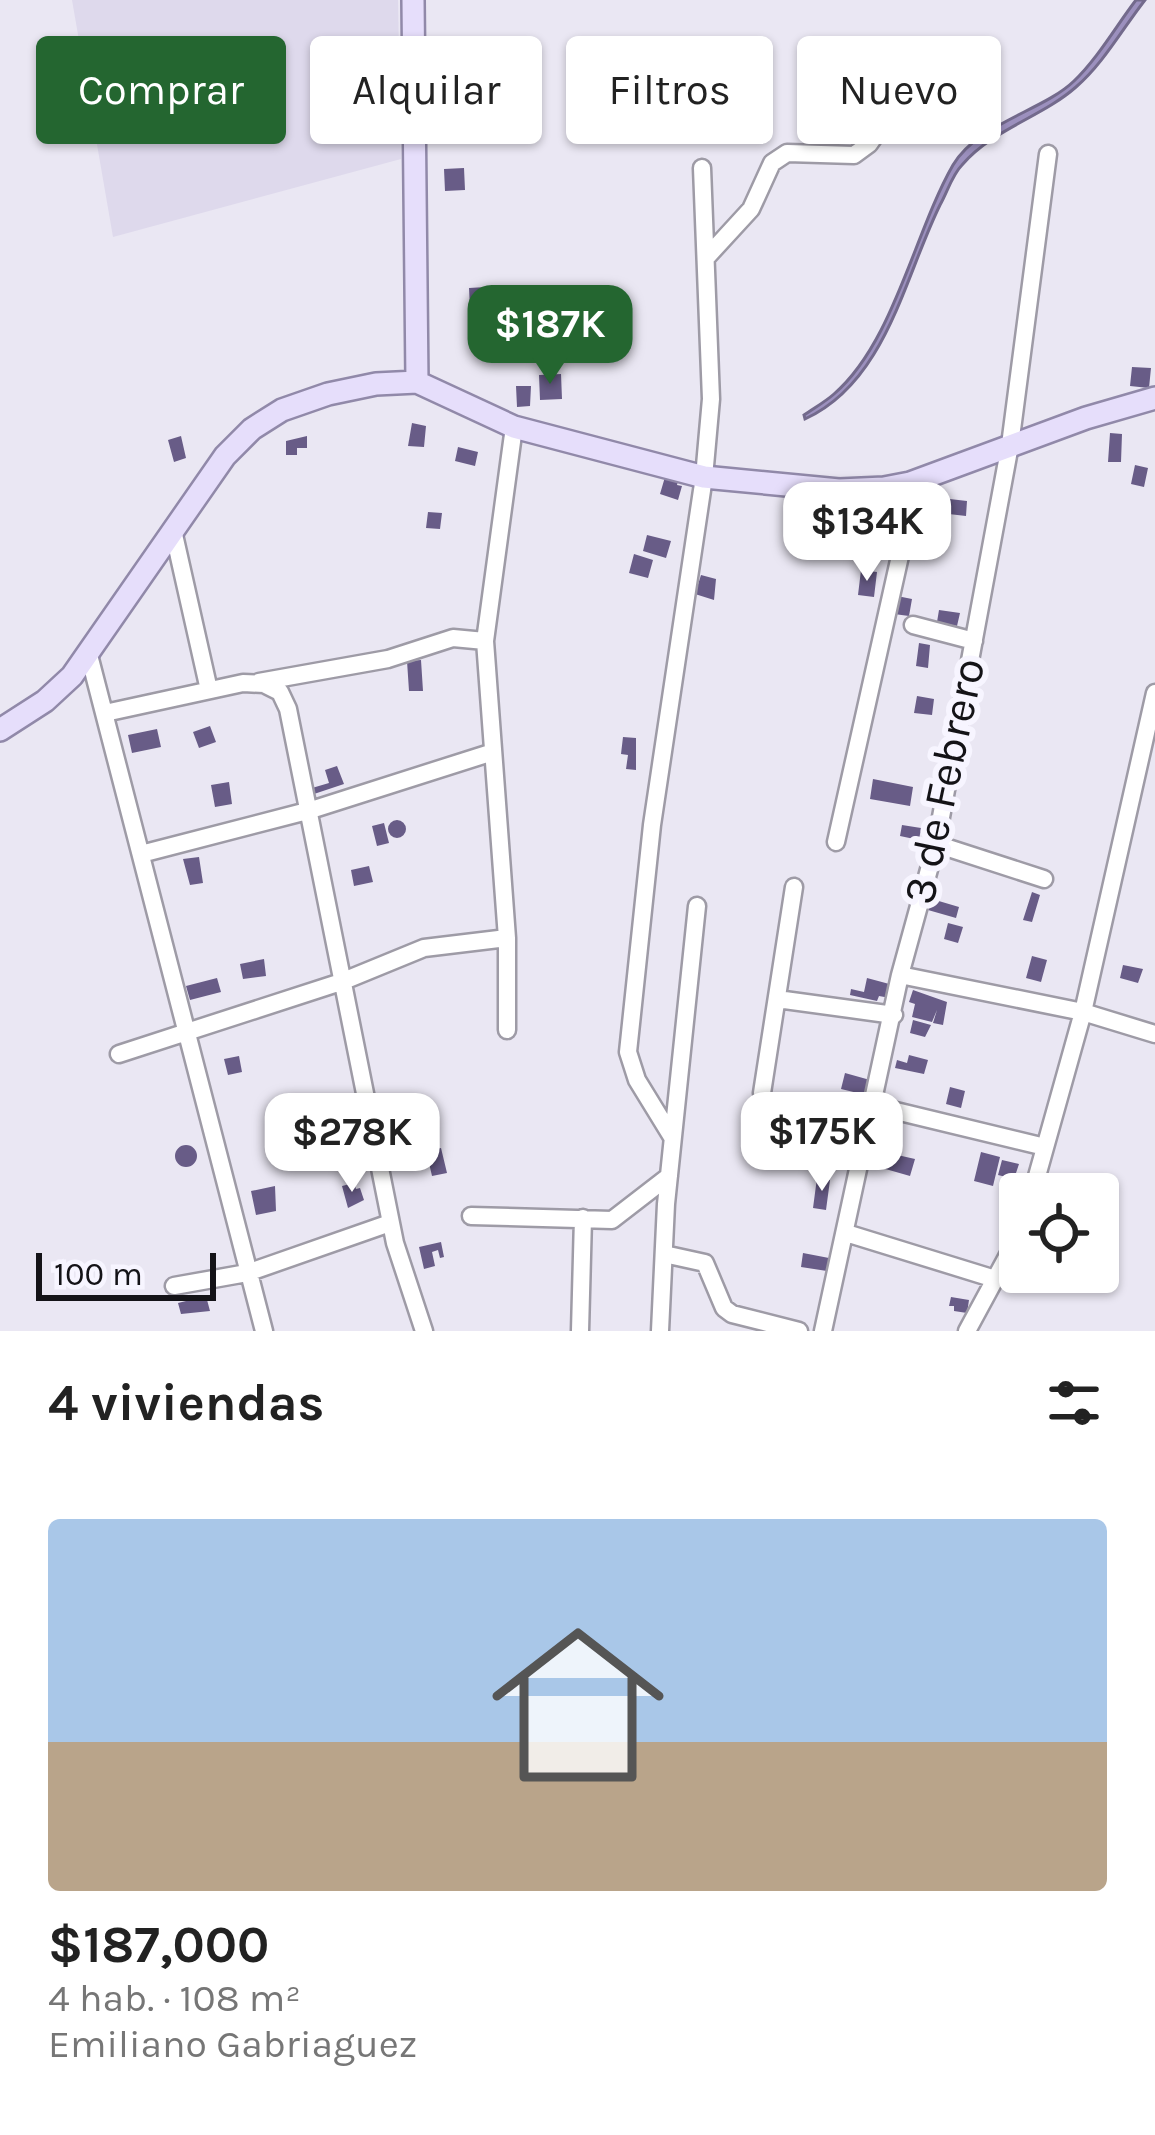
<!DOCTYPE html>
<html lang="es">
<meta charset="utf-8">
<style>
body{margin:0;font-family:Karla,sans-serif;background:#f2f2f2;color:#222;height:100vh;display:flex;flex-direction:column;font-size:45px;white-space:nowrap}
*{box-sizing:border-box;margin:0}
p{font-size:39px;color:#767676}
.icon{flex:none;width:66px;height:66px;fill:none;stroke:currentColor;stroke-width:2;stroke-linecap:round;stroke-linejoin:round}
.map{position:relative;height:1331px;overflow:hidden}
.panel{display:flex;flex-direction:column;background:#fff;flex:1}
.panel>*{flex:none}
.banner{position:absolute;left:36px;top:36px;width:1083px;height:108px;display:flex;gap:24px}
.controls{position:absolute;left:999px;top:1173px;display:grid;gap:24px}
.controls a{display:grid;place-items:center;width:120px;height:120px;border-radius:12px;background:#fff;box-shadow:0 3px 9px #0004;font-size:60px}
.scale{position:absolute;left:36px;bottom:30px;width:180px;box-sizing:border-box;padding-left:12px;border:6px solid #141317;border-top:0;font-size:33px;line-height:42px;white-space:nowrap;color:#141317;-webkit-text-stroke:9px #f7f5ff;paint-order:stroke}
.price{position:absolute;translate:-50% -102px;padding:0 27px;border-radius:24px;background:#fff;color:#222;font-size:39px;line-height:78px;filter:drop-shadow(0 3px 6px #0008)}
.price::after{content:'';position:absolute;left:50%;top:72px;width:36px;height:27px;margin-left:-18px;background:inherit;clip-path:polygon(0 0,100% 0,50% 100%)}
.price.on{background:#246630;color:#fff}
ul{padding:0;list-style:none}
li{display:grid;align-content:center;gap:24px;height:636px;padding:0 48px}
li span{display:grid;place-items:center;height:372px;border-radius:12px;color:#555}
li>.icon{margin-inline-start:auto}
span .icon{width:216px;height:216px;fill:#fffc;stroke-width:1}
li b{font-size:51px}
h2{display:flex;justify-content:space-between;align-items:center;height:144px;padding:0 48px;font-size:51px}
.chip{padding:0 42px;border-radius:12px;background:#fff;box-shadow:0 3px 9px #0004;font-size:42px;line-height:108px}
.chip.on{background:#246630;color:#fff}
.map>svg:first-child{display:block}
.built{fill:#ded9ec}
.water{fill:#9c90be;stroke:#736a8c;stroke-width:3}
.building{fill:#685c87}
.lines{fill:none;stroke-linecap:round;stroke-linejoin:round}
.minor-casing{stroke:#9e9ba6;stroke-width:21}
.major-casing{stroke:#9189a9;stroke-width:26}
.minor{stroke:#fff;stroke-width:16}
.major{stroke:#e6defb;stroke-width:21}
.labels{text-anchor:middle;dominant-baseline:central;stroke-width:12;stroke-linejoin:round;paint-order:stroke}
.street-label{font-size:45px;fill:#141317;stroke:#f7f5ff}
</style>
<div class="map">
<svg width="1155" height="1331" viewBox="0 0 1155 1331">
<rect width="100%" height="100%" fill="#eae7f3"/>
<path class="built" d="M72 0H398L401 159 113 237Z"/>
<path class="water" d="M1136 0H1145C1123 28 1103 64 1076 87 1042 117 993 129 962 165 952 175 947 193 940 205 904 278 886 382 805 419L804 415C814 408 825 402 834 394 894 342 914 233 953 165 978 123 1043 111 1074 81 1098 58 1116 26 1136 0Z"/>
<path class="building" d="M445 81H465L469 127H447Z
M464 168 465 190 445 191 444 169Z
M486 287 487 309H470L469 288Z
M1132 367 1151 368 1149 388 1130 386Z
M561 374 562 399 540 400 539 375Z
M516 386H531L530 406 517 407Z
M412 423 426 426 424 447 408 446Z
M1110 433 1122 434 1121 462H1108Z
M181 436 186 458 174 462 168 440Z
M307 436V448H297V455H286V441Z
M458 447 478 452 475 466 455 461Z
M1135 465 1148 468 1144 487 1131 484Z
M665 477 678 481 677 485 682 486 678 500 660 494Z
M941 498 967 501 966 516 940 513Z
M428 512 442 513 440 529 426 528Z
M647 535 671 541 666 558 643 551Z
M634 554 653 560 648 578 629 573Z
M861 570 877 572 874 597 858 595Z
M701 575 716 579 714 600 695 594Z
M897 596 912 599 909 616 894 614Z
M939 610 960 613 957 626 937 622Z
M919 643 930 645 928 668 916 666Z
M421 660 423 691H409L407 661Z
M917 696 934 699 932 715 914 713Z
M210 726 216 742 199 748 193 732Z
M157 729 161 747 132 753 128 735Z
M623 737 636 738V770L626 769 628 755 621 754Z
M337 766 344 784 314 794 312 788 329 783 325 770Z
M873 779 913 787 910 806 870 799Z
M229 782 232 804 215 807 211 785Z
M388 829a9 9 0 1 1 18 0a9 9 0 1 1-18 0Z
M384 823 389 843 377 846 372 826Z
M902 825 921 828 919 840 900 836Z
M199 857 203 883 190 885 183 859Z
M369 866 373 882 354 886 351 870Z
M1032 892 1040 895 1032 922 1023 920Z
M932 899 959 907 956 918 928 910Z
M948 923 963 927 958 943 944 939Z
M1032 956 1047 960 1041 982 1026 978Z
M264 959 266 976 243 979 240 964Z
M1123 965 1143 969 1138 983 1120 978Z
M217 978 221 992 190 1000 186 986Z
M867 978 893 985 890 998 879 996 877 1001 850 995 851 989 864 992Z
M913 990 947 1002 943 1025 933 1023 937 1010 932 1022 912 1017 915 1004 909 1002Z
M913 1020 931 1025 925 1037 910 1033Z
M909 1055 928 1060 924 1074 895 1068 897 1060 907 1063Z
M239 1056 242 1072 228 1075 224 1059Z
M845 1073 870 1080 866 1095 841 1089Z
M950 1087 965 1091 961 1108 946 1104Z
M840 1100 865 1106 861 1122 836 1115Z
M884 1135 897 1139 893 1154 915 1159 910 1176 882 1168 886 1152 880 1150Z
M175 1156a11 11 0 1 1 22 0a11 11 0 1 1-22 0Z
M441 1148 447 1173 432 1176 426 1150Z
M981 1152 1000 1157 993 1186 974 1181Z
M1002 1160 1019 1164 1014 1179 998 1175Z
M817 1178 830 1180 826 1210 813 1208Z
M354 1183 356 1189 360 1188 364 1200 348 1208 342 1186Z
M275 1186 276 1211 256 1215 251 1191Z
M441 1242 444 1257 440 1258 438 1250 432 1252 435 1266 424 1269 419 1247Z
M803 1253 829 1258 827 1271 801 1267Z
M206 1296 210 1311 181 1314 178 1303Z
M951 1297 969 1300 967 1313 954 1311V1306H949Z"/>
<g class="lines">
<g class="minor-casing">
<path id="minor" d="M706 258 751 209 772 163 787 153 854 155 869 144 884 123
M173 530 209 690
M913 625 974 641
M89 655 264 1331
M259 682 388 659 453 638 485 641
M105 713 243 683 264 684 280 692 288 709 395 1243 424 1331
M836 842 917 480
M936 844 1044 879
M141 854 311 810 493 752
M900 975 1083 1012 1155 1034
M777 999 894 1015
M507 1030V938L485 641 514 427
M119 1054 341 982 424 948 507 938
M762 1093 794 887
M871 1105 1045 1147
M672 1137 637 1080 628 1052 652 825 704 477 711 399 702 168
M1032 1194 1083 1012 1155 693
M471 1216 612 1220 669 1176
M846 1233 995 1279
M664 1254 705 1263 724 1308 732 1314 799 1331
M174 1286 247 1273 390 1223
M580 1331 583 1218
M660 1331 666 1204 697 906
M823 1331 900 975 936 844 1010 445 1048 154
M967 1331 1020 1233"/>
</g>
<g class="major-casing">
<path id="major" d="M413 0 417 382
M0 730 45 701 72 676 225 456 252 429 282 410 328 394 376 384 417 382 514 427 704 477 839 490 884 488 910 483 1086 418 1155 398"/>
</g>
<use href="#minor" class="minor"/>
<use href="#major" class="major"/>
</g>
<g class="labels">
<g class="street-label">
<text transform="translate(944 781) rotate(-78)">3 de Febrero</text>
</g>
</g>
</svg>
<div class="controls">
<a><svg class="icon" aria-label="locate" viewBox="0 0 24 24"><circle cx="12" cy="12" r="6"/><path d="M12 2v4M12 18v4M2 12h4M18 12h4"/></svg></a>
</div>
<div class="scale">100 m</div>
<b class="price on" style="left:550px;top:387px">$187K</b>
<b class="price" style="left:867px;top:584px">$134K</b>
<b class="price" style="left:822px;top:1194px">$175K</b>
<b class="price" style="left:352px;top:1195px">$278K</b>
<div class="banner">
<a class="chip on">Comprar</a>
<a class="chip">Alquilar</a>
<a class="chip">Filtros</a>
<a class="chip">Nuevo</a>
</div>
</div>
<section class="panel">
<h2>4 viviendas<svg class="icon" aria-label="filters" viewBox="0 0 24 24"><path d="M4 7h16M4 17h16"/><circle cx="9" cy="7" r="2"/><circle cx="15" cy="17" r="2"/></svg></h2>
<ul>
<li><span style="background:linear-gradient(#a9c7e8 60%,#b9a48a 0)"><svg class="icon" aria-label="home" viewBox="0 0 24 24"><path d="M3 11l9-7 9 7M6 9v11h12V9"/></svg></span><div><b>$187,000</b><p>4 hab. · 108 m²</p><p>Emiliano Gabriaguez</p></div></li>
</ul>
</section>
